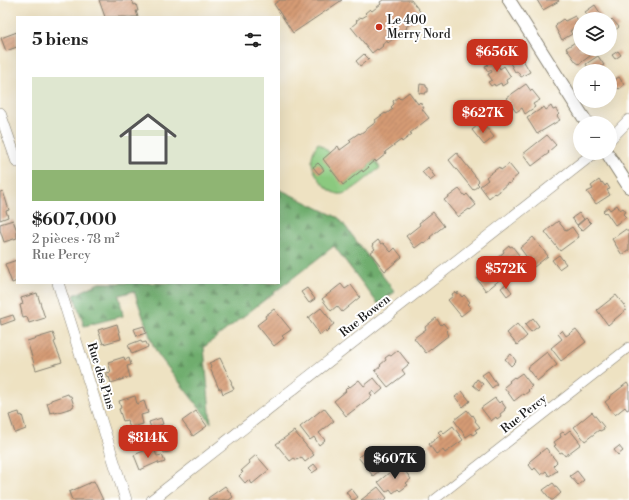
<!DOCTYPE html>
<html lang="fr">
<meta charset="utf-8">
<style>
body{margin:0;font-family:"Libre Bodoni",serif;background:#f2f2f2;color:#222;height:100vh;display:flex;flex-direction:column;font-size:15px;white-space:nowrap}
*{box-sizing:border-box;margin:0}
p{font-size:13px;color:#767676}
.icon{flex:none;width:22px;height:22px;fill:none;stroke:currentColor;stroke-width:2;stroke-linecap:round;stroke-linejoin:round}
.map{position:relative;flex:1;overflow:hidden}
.panel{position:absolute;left:16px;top:16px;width:264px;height:268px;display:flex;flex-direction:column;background:#fff;border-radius:0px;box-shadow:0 4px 16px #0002}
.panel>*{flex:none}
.fabs{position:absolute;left:573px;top:12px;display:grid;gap:8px}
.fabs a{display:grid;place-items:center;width:44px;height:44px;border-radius:50%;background:#fff;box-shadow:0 4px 16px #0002;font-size:20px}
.price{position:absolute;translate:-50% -34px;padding:0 9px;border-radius:8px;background:#c8321e;color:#fff;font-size:13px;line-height:26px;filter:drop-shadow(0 1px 2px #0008)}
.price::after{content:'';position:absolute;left:50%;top:24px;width:12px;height:9px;margin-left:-6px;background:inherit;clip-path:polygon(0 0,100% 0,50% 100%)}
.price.selected{background:#222;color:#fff}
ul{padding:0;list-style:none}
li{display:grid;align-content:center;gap:8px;height:212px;padding:0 16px}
li span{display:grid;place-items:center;height:124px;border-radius:0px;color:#555}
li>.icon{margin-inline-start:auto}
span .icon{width:72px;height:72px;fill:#fffc;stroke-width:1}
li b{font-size:17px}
h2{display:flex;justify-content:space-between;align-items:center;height:48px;padding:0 16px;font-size:17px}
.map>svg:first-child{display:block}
.forest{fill:url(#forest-firs);stroke:#466445}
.park{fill:#8bc97f;stroke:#54724e}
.building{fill:url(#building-hatch)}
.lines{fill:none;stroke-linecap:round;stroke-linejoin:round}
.minor-casing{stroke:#857f6f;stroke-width:10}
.tertiary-casing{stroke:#857f6f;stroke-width:12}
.secondary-casing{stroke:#857f6f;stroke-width:14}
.minor{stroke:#fff;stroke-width:9}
.tertiary{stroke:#fff;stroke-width:11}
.secondary{stroke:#fff;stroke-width:12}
.poi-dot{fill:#c8321e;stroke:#fff;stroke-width:1.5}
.labels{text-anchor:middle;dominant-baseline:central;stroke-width:4;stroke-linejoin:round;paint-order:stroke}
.poi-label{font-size:12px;fill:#1c1c1c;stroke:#fff;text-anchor:start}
.street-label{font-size:12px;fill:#1c1c1c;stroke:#fff}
</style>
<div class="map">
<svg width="629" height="500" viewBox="0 0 629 500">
<defs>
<pattern id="forest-firs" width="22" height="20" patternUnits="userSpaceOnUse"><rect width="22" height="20" fill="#70ad6e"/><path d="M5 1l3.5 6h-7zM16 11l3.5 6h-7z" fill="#5b8c5a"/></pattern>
<pattern id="building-hatch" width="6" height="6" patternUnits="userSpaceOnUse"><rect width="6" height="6" fill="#d59b74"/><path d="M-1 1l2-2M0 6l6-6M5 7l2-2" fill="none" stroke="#ac7e5e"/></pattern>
</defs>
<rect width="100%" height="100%" fill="#fff"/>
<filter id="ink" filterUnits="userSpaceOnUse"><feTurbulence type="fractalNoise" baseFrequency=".025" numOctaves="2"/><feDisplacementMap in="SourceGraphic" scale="8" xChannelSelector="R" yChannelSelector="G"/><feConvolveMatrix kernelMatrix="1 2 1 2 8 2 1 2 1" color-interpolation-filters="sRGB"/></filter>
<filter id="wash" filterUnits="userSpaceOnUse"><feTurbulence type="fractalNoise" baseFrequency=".012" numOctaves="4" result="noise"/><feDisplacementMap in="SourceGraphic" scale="16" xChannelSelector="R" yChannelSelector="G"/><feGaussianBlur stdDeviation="0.9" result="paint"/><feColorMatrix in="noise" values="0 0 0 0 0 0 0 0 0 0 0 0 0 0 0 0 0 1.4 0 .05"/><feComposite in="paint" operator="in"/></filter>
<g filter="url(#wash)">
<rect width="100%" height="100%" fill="#eee2c2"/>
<path class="forest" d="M279 189 339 218 395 292 378 304 334 246 204 347 211 423 159 356 153 345 134 291 119 295 123 316 84 326 74 295 99 283H279Z"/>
<path class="park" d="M318 143 327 150 330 154 343 184 362 170 364 171 369 167 368 166 375 160 380 168C371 174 353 192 342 194 330 196 313 175 312 163 311 156 314 149 318 143Z"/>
<g id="blocks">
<path class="building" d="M99 0H132L134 5 136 4 138 11H136L138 17H105Z
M280 0H342L293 33 274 4Z
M383 0H411L422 14 416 19 417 20 412 24 411 23 406 27 407 28 402 32 401 30 392 38 393 39 388 43 387 41 382 45 383 46 378 50 377 49 372 53 351 27 357 22 356 21 361 17 362 18 367 15 365 13 370 9 372 11 381 4 380 2Z
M537 0H558L559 1 543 10Z
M595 5 602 16 598 19H590L585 12Z
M575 16 579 22 575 24 576 27 570 31 572 34 562 40 555 27 557 25 556 24 563 19 565 21Z
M612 19 619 27 612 33 610 31V21Z
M17 32V47L6 51 1 38Z
M580 39V49H591L594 53 579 64 576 62 566 48Z
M618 51 621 55 615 59 612 55Z
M364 54 369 59 360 66 356 61Z
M517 56 519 60 522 58 530 72 521 77 517 71 515 72 509 61Z
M598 56 604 65 595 71H590L586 64Z
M494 58 500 69 504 66 511 77 506 80 507 83 502 86 501 83 495 86 494 84 491 86 488 82 492 80 488 74 492 72 491 70 488 72 485 66 488 65 486 62Z
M610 77 612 81 619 77 624 85 619 89 618 88 610 93Z
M420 84 426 85V87L428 88V92H426L425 94 419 93Z
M526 84 531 91 532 90 540 100 533 104 535 107 525 114 522 108 516 112 506 98Z
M409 92 418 104 420 102 424 108 422 109 429 118 410 133 412 134 402 142 401 140 385 152 386 154 376 162 375 160 368 166 369 167 363 172 362 170 343 185 323 159 338 146 340 150 351 142 349 140 359 133 360 134 376 122 375 120 385 113 386 114 393 109 391 107 394 104 393 101 398 97 400 99Z
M479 99 484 106 476 112 471 106Z
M551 106 553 110 556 109 559 114 557 116 560 120 537 134 527 118 544 107 546 110Z
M482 122 494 137 484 145 472 130Z
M547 135 556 145 548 152 549 153 532 166 523 154Z
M457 153 479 181 477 183 479 185 473 190 449 160Z
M318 163 321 166 324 170 319 174 313 167Z
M509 164 518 175 512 180 513 181 509 184 508 183 500 190V191L496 194 495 193 489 198 480 186 488 180 486 177 499 167 501 170Z
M428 167 435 177 430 181 422 172Z
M599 180 601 183 602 182 605 186 607 184 610 189 607 190 610 195 596 204 587 192 593 189 591 186Z
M459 189 465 196 467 194 476 205 470 210 469 209 458 217 444 200Z
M3 191 9 210 6 211 8 217 0 220V192Z
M617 205 620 210 623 208 626 212 623 214 626 217 615 225 606 212 605 213 603 211 608 207 610 210Z
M433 212 444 226 430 237 431 238 424 243 423 242 415 248 406 236 420 225 419 223Z
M579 213 584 219 577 225 572 218Z
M586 218 591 223 582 231 577 226Z
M13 220 17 231V238L4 242 0 230V224Z
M558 221 566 231 572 227 579 237 560 251 545 232Z
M626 229 629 233V250L622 255 612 239Z
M533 237 548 256 534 267 520 248Z
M378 240 381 244 383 243 391 252 395 248 402 257 385 271 370 253 375 249 372 245Z
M509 245 510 247 512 246 519 255 503 269 495 260 504 252 503 250Z
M559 255 566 264 559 269 552 260Z
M17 260V281L12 283 5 264Z
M492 265 502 278 486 291 477 279 489 270 488 268Z
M341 284 345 289 351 285 360 297 342 312 337 306 331 311 322 299Z
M506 284 512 292 507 296 501 288Z
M307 288 315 299 309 303 301 292Z
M455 292 457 294 458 292 462 297 464 295 470 302 467 304 471 308 461 316 448 300 453 296 452 294Z
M37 293 45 318 29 323 27 317 23 318 20 305 23 304 21 298Z
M616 295 627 309 608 325 597 310Z
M321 308 334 324 329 328 330 329 326 333 325 331 320 335 308 318Z
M274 309 291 330 282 336 284 338 274 346 257 325 266 318 265 316Z
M13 315 15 320 1 325 0 319Z
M436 318 441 325 443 323 448 329 446 331 449 335 426 353 414 338 426 329 425 327Z
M533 318 539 326 531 332 525 325Z
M117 324 121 339 103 344 98 330Z
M517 324 527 336 517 345 507 333Z
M144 326 146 333 137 336 134 329Z
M576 329 586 342 561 361 551 348 562 339 558 334 562 330 566 336Z
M53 333 56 341 54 342 62 362 36 370 27 341Z
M141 340 142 343 146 342 148 347 132 354 128 345Z
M398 350 409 364 402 370 405 374 388 387 375 371 381 366 380 365 386 360 385 358 389 355 391 356Z
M547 352 557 365 537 381 527 368Z
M511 354 516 361 511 366 505 359Z
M124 357 125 360 129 358 131 365 127 366 130 377 111 383 109 377 108 378 106 373 111 372 108 362Z
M220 358 232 383H231L234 389 223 394 221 388 219 389 210 368 211 367 209 363Z
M488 371 497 384 492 388 482 375Z
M522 373 532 386 528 390 529 391 524 395 523 394 514 401 504 387 510 382 509 381 514 377 515 378Z
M374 378 383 389 376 395 373 391 370 393 372 396 346 416 334 401 346 391 345 390 349 386 350 387 359 380 364 386Z
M477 379 483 384 479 390 473 385Z
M627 383 629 386V409L627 410 625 407 615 415 605 402 610 398 609 397Z
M462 391 470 401 463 407 455 397Z
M68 394 69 396H71L74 406 72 407V408L55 413 54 412 50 413 47 403 51 401V400Z
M135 396 137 404 144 401 148 413 141 415 143 424 130 428 127 420 123 421 119 409 121 408 119 401Z
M495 398 499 403 501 401 506 408 504 409 505 410 500 414 501 416 497 419 496 417 491 421 481 408Z
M324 408 334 421 319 433 325 440 319 445 314 437 310 440 300 427Z
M467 410 472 416 473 415 476 420 475 421 480 427 475 430 477 432 473 435 472 433 466 437 454 420Z
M196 411 207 426 193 436 182 421Z
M19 412 20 416 22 415 26 429 15 433 9 415Z
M592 412 604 427H603L604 429 600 431 599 430 585 441 574 427Z
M161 418 163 424 151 428 149 422Z
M453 426 463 440 445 453 443 450 436 454 429 444 441 435 438 432 441 430 444 433Z
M570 430 581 444 565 456 562 452 560 453 554 446 556 445 554 442 561 437 560 434 563 432 565 434Z
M294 431 314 455 305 462 301 457 297 460 294 458 290 461 276 444Z
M167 440 171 451 164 453 160 442Z
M619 446 623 451 618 455 614 450Z
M153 447 157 456 162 455 165 462 159 464 158 462 140 470 134 455Z
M546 448 557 462 553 466 557 471 549 476 546 471 541 475 535 468 533 470 529 465 531 463 530 461Z
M365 452 380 470 373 476 358 457Z
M256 455 269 470 252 484 249 479 245 483 239 476 243 472 241 471 250 463 249 461Z
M314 464 318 469 312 473 308 469Z
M400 464 411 479 406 483 408 485 400 491 398 489 393 493 390 489 386 492 378 482 390 472 389 471 394 466 395 468Z
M577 471 584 480 578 485 570 476Z
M94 481 103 500H72L69 492Z
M553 483 561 493 553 500H551L543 490Z
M225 486 233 497 229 500H209L208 498Z
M378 487 387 498 385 500H361Z
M351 488 358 497 354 500H352L346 492Z"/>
</g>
</g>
<g filter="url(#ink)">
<use href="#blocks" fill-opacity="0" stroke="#857f6f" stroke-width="1"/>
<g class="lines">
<g class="minor-casing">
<path id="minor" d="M434 500 629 347"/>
</g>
<g class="tertiary-casing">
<path id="tertiary" d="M0 113 17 162
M610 139 629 120
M58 283 126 500
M152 500 594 153"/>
</g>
<g class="secondary-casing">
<path id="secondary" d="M509 0 587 123
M607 153 629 187"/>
</g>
<use href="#minor" class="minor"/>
<use href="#tertiary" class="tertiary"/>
<use href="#secondary" class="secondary"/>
</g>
</g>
<circle class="poi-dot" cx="379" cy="27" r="4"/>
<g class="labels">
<g class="poi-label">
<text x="387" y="20">Le 400<tspan x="387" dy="14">Merry Nord</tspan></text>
</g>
<g class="street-label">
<text transform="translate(365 316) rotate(-38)">Rue Bowen</text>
<text transform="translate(101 376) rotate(73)">Rue des Pins</text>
<text transform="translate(524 414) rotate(-38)">Rue Percy</text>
</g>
</g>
</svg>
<div class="fabs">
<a><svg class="icon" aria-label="layers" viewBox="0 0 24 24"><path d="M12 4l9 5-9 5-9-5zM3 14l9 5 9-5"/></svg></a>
<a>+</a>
<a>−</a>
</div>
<b class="price" style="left:497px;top:73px">$656K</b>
<b class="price" style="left:483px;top:134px">$627K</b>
<b class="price" style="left:506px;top:290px">$572K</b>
<b class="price" style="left:148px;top:459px">$814K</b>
<b class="price selected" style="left:395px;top:480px">$607K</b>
<section class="panel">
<h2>5 biens<svg class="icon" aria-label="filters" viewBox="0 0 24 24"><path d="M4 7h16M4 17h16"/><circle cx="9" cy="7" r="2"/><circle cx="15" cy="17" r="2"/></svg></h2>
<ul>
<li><span style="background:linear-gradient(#dfe7d0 75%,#8fb573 0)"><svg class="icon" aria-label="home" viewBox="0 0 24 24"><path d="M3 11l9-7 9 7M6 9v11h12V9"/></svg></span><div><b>$607,000</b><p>2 pièces · 78 m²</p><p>Rue Percy</p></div></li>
</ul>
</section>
</div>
